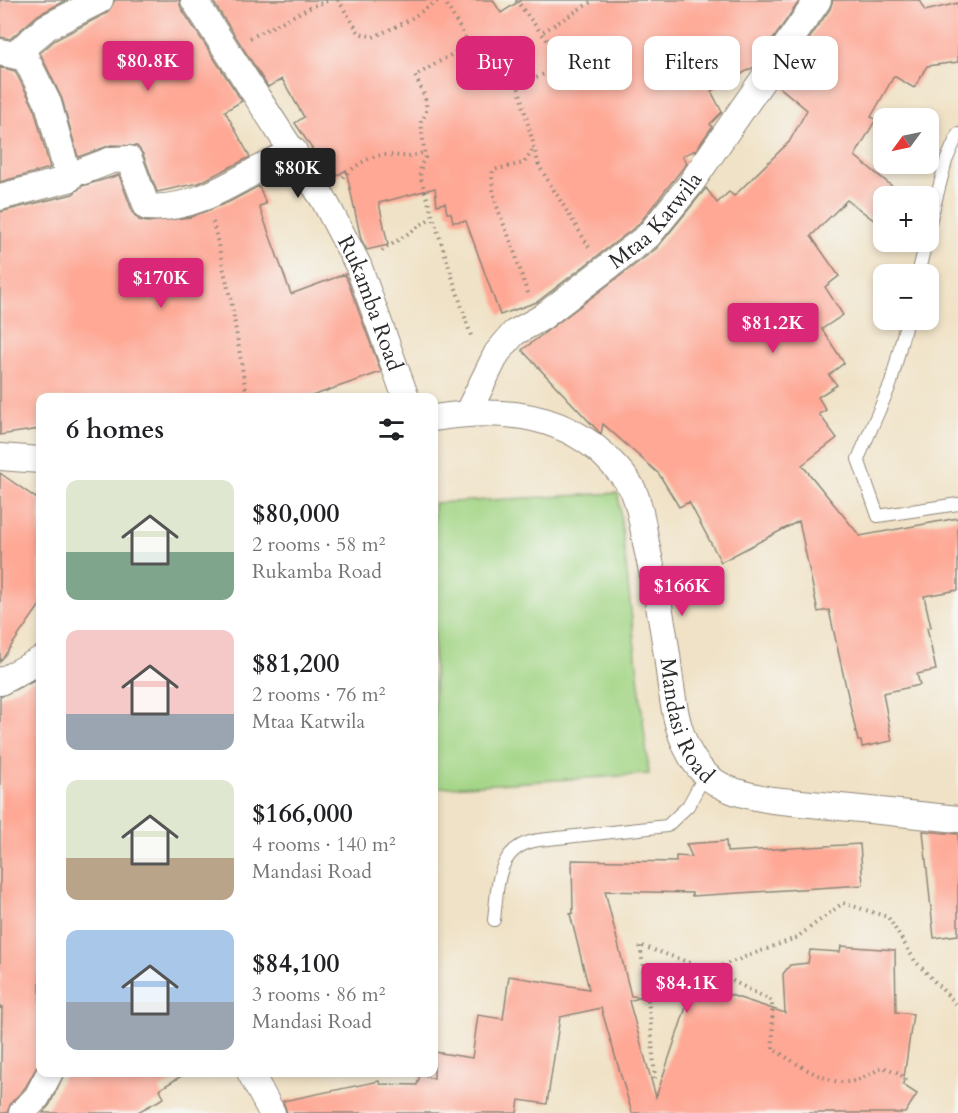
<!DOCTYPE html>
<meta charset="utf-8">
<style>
body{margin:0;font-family:Cardo,serif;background:#f2f2f2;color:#202124;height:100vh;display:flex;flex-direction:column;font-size:22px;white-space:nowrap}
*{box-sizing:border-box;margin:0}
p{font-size:20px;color:#757577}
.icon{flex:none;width:33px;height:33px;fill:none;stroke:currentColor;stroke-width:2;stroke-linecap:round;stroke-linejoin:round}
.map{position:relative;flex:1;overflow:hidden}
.side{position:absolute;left:36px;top:393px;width:402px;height:684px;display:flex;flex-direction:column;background:#fff;border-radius:12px;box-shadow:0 3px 9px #0003}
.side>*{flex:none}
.banner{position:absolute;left:456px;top:36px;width:411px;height:54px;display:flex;gap:12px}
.needle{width:39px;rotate:237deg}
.controls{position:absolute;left:873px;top:108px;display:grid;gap:12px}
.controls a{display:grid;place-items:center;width:66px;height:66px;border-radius:12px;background:#fff;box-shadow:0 3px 9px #0003;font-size:30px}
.price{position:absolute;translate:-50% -51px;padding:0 14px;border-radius:6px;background:#db2777;color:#fff;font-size:20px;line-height:39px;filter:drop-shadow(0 2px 3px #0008)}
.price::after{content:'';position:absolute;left:50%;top:36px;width:18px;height:14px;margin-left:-9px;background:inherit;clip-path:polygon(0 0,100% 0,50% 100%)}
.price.current{background:#222;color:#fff}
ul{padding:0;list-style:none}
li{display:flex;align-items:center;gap:18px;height:150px;padding:0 30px}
li span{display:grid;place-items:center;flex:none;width:168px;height:120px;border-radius:12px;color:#555}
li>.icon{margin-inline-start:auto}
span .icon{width:72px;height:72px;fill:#fffc;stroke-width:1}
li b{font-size:26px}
h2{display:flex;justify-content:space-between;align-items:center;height:72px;padding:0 30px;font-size:26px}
.pill{padding:0 21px;border-radius:12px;background:#fff;box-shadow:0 3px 9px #0003;font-size:21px;line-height:54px}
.pill.current{background:#db2777;color:#fff}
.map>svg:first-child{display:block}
.green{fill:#a3d585;stroke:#678058;stroke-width:1.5}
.building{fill:#fea895}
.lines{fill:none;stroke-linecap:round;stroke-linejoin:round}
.lane-casing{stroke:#8e8678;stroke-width:14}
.street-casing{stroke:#8e8678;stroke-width:28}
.path{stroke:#8e8678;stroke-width:4;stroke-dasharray:1.5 4.5;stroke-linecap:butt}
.lane{stroke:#fff;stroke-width:12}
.street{stroke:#fff;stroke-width:26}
.labels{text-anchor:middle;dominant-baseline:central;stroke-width:4.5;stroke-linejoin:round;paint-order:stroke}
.street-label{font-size:22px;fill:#2b2b2b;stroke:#f6f6f2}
</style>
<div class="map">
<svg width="958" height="1113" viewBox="0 0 958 1113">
<rect width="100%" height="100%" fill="#f6f6f2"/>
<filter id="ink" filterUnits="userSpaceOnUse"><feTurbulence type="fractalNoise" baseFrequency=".0167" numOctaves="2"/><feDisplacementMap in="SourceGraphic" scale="12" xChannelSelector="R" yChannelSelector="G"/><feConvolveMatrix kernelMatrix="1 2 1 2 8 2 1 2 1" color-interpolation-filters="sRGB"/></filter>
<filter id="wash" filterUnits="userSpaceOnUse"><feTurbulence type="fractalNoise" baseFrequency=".008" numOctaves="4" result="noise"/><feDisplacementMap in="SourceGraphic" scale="24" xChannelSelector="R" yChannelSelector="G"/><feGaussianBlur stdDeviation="1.35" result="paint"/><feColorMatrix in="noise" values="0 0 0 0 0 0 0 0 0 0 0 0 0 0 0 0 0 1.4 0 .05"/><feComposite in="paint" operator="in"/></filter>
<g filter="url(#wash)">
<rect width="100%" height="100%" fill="#f0e2c6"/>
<path class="green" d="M618 493 649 774 434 788V503Z"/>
<g id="blocks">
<path class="building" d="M0 0H67L38 15 10 39 0 37Z
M115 0H179L181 8 242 101 225 111 250 157 199 183 157 192 143 154 137 146 111 145 78 157 62 99 40 53 55 40 107 13Z
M212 0H493L501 13 521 0H800L754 67 711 91 722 112 710 124 712 127 696 150 682 156 687 163 638 225 537 302 500 315 466 221 453 222 451 213H447L445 203 437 205 435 188 379 203 388 245 367 250 361 239 346 170 332 179 295 123 304 117 282 79 268 87Z
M833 0H919L925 11 958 3V62L927 66 914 88 894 76 871 117 876 119 855 156 898 191 894 196H884V210L875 221 847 200 811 236 839 276 825 287 843 315 822 329 844 363 829 375 837 385 818 397 826 410 819 414 837 438 802 465 860 536 958 518V590L924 596 931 627 927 628 936 670 917 674 920 685 883 693 892 741 862 747 861 741H858L829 610 818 612 799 521 721 562 689 502 679 507 659 474 603 424 601 434 598 431 522 350 657 248 706 188 717 203 729 192 734 196 789 142 807 110 777 85 830 9Z
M0 67 15 71 34 108 50 168 0 182Z
M119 175 133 213 139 220 147 222 191 217 229 202 259 186 266 204 259 206 291 294 345 274 381 372 306 398H40V429L0 435V212L73 194 82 186Z
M0 473 40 501V605L0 662Z
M40 677V1061L25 1088 11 1103 7 1113H0L2 1007 0 1008V697Z
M923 831 958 834V935L934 938Z
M726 841 727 852 860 844 863 885 692 896V893L605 891 631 996 642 997 629 1001 656 1097 694 983 785 1013 783 974 790 965 808 963 810 950 840 952 841 946 895 950 896 1012 913 1014 903 1085 917 1094 905 1113H632L601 1008 560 1017 547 1104 519 1100 517 1113H287L283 1101 379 1081 380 1084 417 1085 420 1075 434 1079V1052L472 1058 478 1015 503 1019 509 976 589 989 570 914 573 913 572 860 676 862V856L692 857 686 844Z
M65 1072H188L160 1089 164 1098 136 1113H43L50 1104Z"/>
</g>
</g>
<g filter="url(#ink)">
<use href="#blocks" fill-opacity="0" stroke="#8e8678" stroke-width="1.5"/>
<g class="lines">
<g class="lane-casing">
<path id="lane" d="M928 230 946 161 958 134
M918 274 926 242
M907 320 891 383 858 459 878 516 958 504
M494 920C498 885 496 846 539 840L667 826 688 806 705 775"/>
</g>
<g class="street-casing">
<g id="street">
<path id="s1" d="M194 0 324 200 358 265 406 398"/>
<path d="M0 52 26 58"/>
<path d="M83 171 112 160 129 159 147 207C201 212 247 171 294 151"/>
<path d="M0 197 69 179 48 103 21 49 47 27 100 0"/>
<path id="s2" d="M468 412 497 353 514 333 541 318 648 236 689 186 818 0"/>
<path id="s3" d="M434 418C494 408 557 411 604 455 615 466 626 477 633 490 641 507 643 529 647 548 655 583 662 619 667 655 672 694 675 745 705 774 722 791 749 796 772 800L958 819"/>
<path d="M0 457 40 460"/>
<path d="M0 682 40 660"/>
<path d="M250 1072 272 1113"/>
<path d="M22 1113 37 1097 50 1072"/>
</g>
</g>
<path class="path" d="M338 0 359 33 373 37 404 23 439 0
M444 0 469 44 415 76C422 90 433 108 421 121L425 158 421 165 420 176 472 339
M516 0 541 33
M250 38 313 6 330 0
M343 177C353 167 372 154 386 155 401 155 409 159 424 152
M213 222 232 306 247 398
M589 247 539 166 518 86 553 70 559 61 557 52 541 33 594 0
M382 251 431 218
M528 293C522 280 520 267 515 254 507 227 488 198 493 170L524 163 533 149
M711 970 772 1001 773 1049C791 1060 825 1084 847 1082 859 1081 871 1074 882 1067L899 1073 908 1081
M655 1079 650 1015 640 945 710 970 796 938 843 903 888 917 915 961 958 1006"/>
<use href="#lane" class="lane"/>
<use href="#street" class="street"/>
</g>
</g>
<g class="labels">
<g class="street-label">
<text stroke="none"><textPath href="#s2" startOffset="274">Mtaa Katwila</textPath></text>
<text stroke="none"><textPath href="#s1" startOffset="352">Rukamba Road</textPath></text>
<text stroke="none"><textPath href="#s3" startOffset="464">Mandasi Road</textPath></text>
</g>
</g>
</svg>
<div class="controls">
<a><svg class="needle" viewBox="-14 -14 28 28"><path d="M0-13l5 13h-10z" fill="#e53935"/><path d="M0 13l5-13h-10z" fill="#757577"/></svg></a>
<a>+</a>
<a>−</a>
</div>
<b class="price" style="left:148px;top:92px">$80.8K</b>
<b class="price current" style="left:298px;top:199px">$80K</b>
<b class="price" style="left:161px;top:309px">$170K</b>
<b class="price" style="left:773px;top:354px">$81.2K</b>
<b class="price" style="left:682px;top:617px">$166K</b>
<b class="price" style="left:687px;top:1014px">$84.1K</b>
<div class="banner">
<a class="pill current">Buy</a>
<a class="pill">Rent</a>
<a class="pill">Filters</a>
<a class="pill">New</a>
</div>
<section class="side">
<h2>6 homes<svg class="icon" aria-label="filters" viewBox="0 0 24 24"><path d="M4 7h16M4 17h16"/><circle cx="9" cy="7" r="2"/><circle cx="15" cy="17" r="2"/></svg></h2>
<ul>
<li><span style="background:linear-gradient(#dfe7d0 60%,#7fa58c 0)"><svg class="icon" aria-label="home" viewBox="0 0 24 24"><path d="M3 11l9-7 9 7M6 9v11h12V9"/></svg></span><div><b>$80,000</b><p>2 rooms · 58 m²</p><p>Rukamba Road</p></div></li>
<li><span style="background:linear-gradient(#f6c9c9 70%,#9aa5b1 0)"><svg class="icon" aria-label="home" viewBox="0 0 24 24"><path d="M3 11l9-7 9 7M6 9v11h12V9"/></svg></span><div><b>$81,200</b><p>2 rooms · 76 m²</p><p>Mtaa Katwila</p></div></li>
<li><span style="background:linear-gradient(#dfe7d0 65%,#b9a48a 0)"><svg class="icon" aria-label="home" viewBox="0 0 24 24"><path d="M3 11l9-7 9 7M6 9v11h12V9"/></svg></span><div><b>$166,000</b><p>4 rooms · 140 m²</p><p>Mandasi Road</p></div></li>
<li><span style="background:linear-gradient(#a9c7e8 60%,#9aa5b1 0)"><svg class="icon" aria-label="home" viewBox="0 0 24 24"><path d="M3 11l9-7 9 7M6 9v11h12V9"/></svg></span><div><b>$84,100</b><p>3 rooms · 86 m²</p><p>Mandasi Road</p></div></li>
</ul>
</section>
</div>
